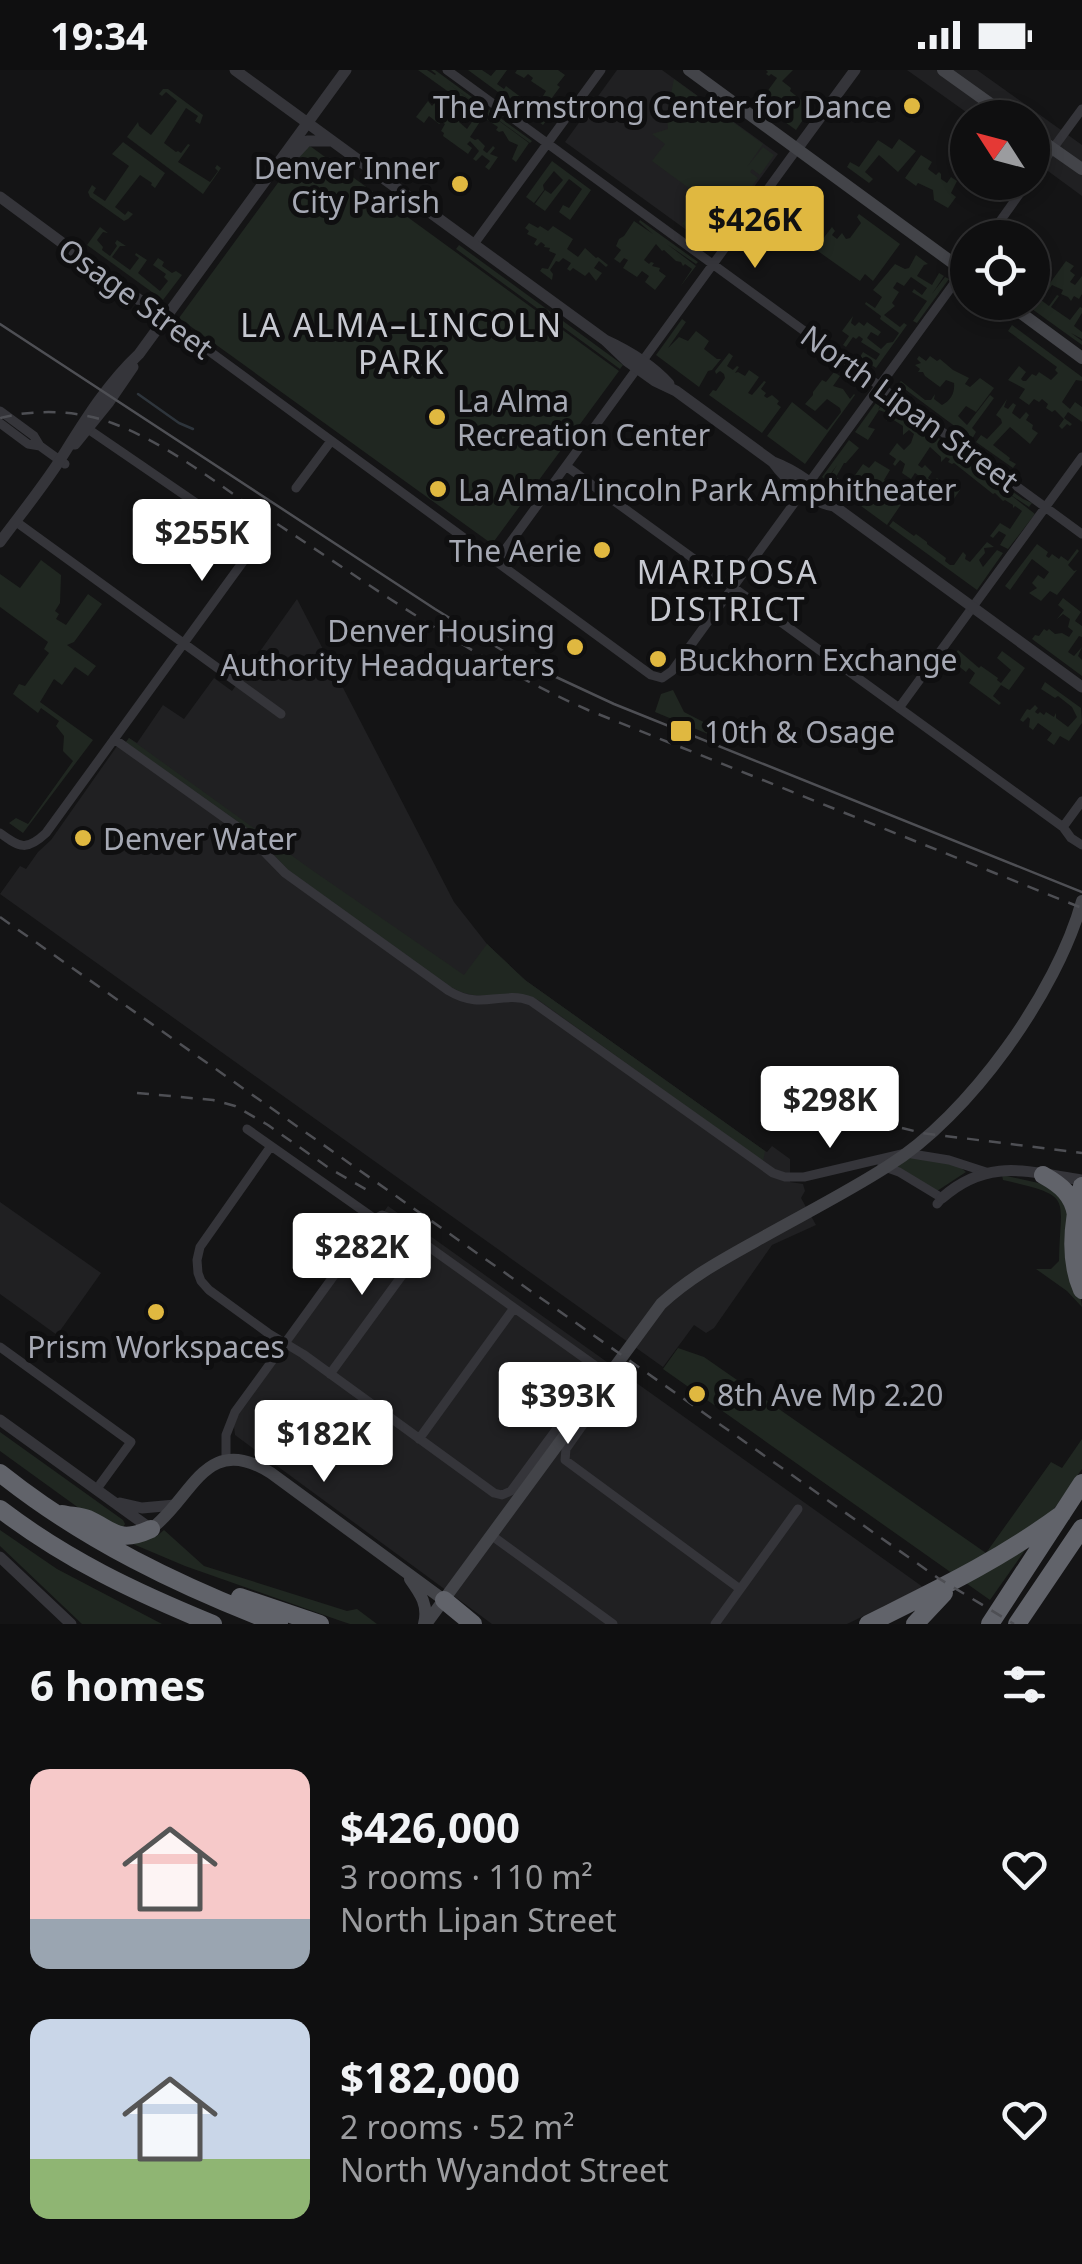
<!DOCTYPE html>
<meta charset="utf-8">
<style>
body{margin:0;font-family:"Noto Sans",sans-serif;background:#1d1d1e;color:#f1f3f6;height:100vh;display:flex;flex-direction:column;font-size:38px;white-space:nowrap}
*{box-sizing:border-box;margin:0}
p{font-size:32px;color:#9b9c9f}
.icon{flex:none;width:55px;height:55px;fill:none;stroke:currentColor;stroke-width:2;stroke-linecap:round;stroke-linejoin:round}
.map{position:relative;height:1554px;overflow:hidden}
.drawer{display:flex;flex-direction:column;background:#0f0f10;flex:1}
.drawer>*{flex:none}
.needle{width:65px;rotate:306deg}
.buttons{position:absolute;left:950px;top:30px;display:grid;gap:20px}
.buttons a{display:grid;place-items:center;width:100px;height:100px;border-radius:50%;background:#0f0f10;box-shadow:0 5px 15px #0003,0 0 0 2px #2f2f30;font-size:50px}
.price{position:absolute;translate:-50% -85px;padding:0 22px;border-radius:10px;background:#fff;color:#222;font-size:32px;line-height:65px;filter:drop-shadow(0 2px 5px #0008)}
.price::after{content:'';position:absolute;left:50%;top:60px;width:30px;height:22px;margin-left:-15px;background:inherit;clip-path:polygon(0 0,100% 0,50% 100%)}
.price.active{background:#e0b840;color:#111}
ul{padding:0;list-style:none}
li{display:flex;align-items:center;gap:30px;height:250px;padding:0 30px}
li span{display:grid;place-items:center;flex:none;width:280px;height:200px;border-radius:20px;color:#555}
li>.icon{margin-inline-start:auto}
span .icon{width:120px;height:120px;fill:#fffc;stroke-width:1}
li b{font-size:42px}
h2{display:flex;justify-content:space-between;align-items:center;height:120px;padding:0 30px;font-size:42px}
.status{display:flex;justify-content:space-between;align-items:center;height:70px;padding:0 50px;background:#0f0f10;direction:ltr}
.status svg{height:28px;fill:currentColor}
.map>svg:first-child{display:block}
.built{fill:#202022}
.green{fill:#202721}
.lines{fill:none;stroke-linecap:round;stroke-linejoin:round}
.stream{stroke:#2e353c;stroke-width:2.5}
.minor{stroke:#35353a;stroke-width:9}
.tertiary{stroke:#35353a;stroke-width:11}
.secondary{stroke:#434449;stroke-width:12}
.motorway{stroke:#61636a;stroke-width:18}
.tram{stroke:#4e4f54;stroke-width:2.5}
.rail{stroke:#4e4f54;stroke-width:2.5;stroke-dasharray:12 10;stroke-linecap:butt}
.poi-dot{fill:#e0b840;stroke:#0f0f10;stroke-width:4}
.labels{text-anchor:middle;dominant-baseline:central;stroke-width:10;stroke-linejoin:round;paint-order:stroke}
.poi-label{font-size:30px;fill:#a6a9b4;stroke:#0f0f10;text-anchor:start}
.street-label{font-size:30px;fill:#a6a9b4;stroke:#0f0f10}
.neighbourhood-label{font-size:32px;letter-spacing:2.5px;fill:#c7c9d1;stroke:#0f0f10}
</style>
<div class="status"><b>19:34</b><svg viewBox="0 0 49 12"><path d="M0 12V9h3v3zM5 12V6h3v6zM10 12V3h3v9zM15 12V0h3v12zM26 1h20v11H26zM47 4h2v5h-2z"/></svg></div>
<div class="map">
<svg width="1082" height="1554" viewBox="0 0 1082 1554">
<rect width="100%" height="100%" fill="#141415"/>
<path class="built" d="M617 0H662L778 84 710 177 565 72Z
M907 0H977L1082 75V126L1033 90 1032 48 973 47Z
M297 529 454 832 487 874 525 910 765 1081 767 1082 772 1076 790 1089V1112L803 1114 805 1121 801 1128 816 1155 772 1175 714 1258 706 1263 694 1255 663 1297 0 824 20 796 26 799 38 782 51 770 122 669 126 672 129 668 137 673 163 635 184 649 214 608 232 621Z
M0 1132 101 1203 57 1265 0 1224Z
M388 1136 923 1517 847 1554H492L235 1365 234 1356 237 1347Z"/>
<path class="green" d="M418 0H427L435 5 436 4 431 0H435L532 71 530 73 443 10 529 73 516 92 512 89 518 75 509 71 503 61 499 62 496 60 498 57 483 47 470 67 475 70 478 69 485 76 483 80 487 83 493 76 495 78 490 84 498 87 489 100 485 97 490 91 482 85 476 91 473 89 479 81 470 71 467 74 472 78 468 84 443 66 444 63 441 61 445 54 442 52 439 54 429 46 424 53 416 47 428 31 432 36 436 31 442 35V44L447 47 451 43V46L456 50 459 47 461 48 459 52 467 59 478 43Z
M468 0H482L491 6 496 0H507L497 14 504 19 506 16 534 37 537 34 541 36 543 33 540 31 546 21 531 11 533 8 528 4 524 8 515 3 517 0H558L565 5 557 15 560 17 543 40 542 43 548 48 543 55Z
M766 0H793L782 11 791 18 790 21 811 38 796 60 759 33 777 8 771 4 769 6 766 4 768 2Z
M674 9 763 74 747 97 763 77 774 85 760 105 752 99 750 102 758 108 709 176 682 154 685 150 696 158 719 125 708 117 701 127 652 91 665 74 652 64 668 59 667 43Z
M163 19H168L203 45 200 54 195 51 198 46 186 38 164 73 176 82 178 81 181 83 188 74 190 75 178 92 210 112 218 101 215 98 217 95 221 98 203 124 127 67 138 52 139 56 151 65 177 31 166 22 162 26 159 24Z
M899 69 916 81 898 102 879 85 865 102 873 109 869 113 847 97 850 92 859 97 878 70 892 79Z
M123 72 165 103 155 118 151 115 152 113 140 105 115 137 125 145 128 141 133 144 128 149 124 151 90 127 88 122 92 115 96 118 93 123 105 131 129 96 112 84Z
M310 76 619 301 492 474 179 248 299 84Z
M921 85 932 92 928 99 936 105 939 102 941 104V109L947 113 951 107 957 111 951 123 956 127 948 138 934 130 933 120 918 113 916 116 905 108Z
M552 91 591 120 570 150 559 142 563 135 569 138 582 119 569 109 545 141 535 134 545 120 551 124 563 110 554 101 543 115 544 120 534 133 526 127Z
M859 144 900 174 873 211 865 204 860 211 815 179 832 157 835 161 832 165 837 169 842 163 846 169 850 168 861 153 857 147Z
M640 150 698 192 696 194 667 174 696 196 680 217 692 199 685 194 683 196 681 192 676 191 664 180 662 181 656 174 644 190 649 194 651 192 654 193 652 196 660 198 659 201 666 206 655 220 645 212 649 206 642 201 637 207 623 198 628 190 624 188 620 193 614 189 621 180 616 176 619 169 624 166 634 151 653 164 639 152Z
M529 153 538 158 540 156 548 161 553 156 573 169 567 179 578 187 585 178 596 188 598 187 608 195 606 197 599 191 594 198 602 203 596 211 589 202 585 206 573 198 570 201 567 199 571 193 563 188 559 192 556 191 550 200 553 204 552 210 540 201 542 198 548 199 556 184 549 181 550 178 544 177 545 175 541 172 537 176 534 174 537 169 527 164 529 161 525 158Z
M100 157 108 163 103 162 97 170 103 177 102 180 110 186 117 176 115 173 117 170 126 176H120L112 187 130 200 139 188 135 185 136 183 147 190 138 203 160 221 168 211 164 207 166 204 153 195 158 188 164 192 162 196 172 203 176 201 182 205 163 230 87 175Z
M459 175 623 295 620 299 456 179Z
M916 185 928 194 924 195 917 206 932 215 939 203 944 206 932 224 945 207 949 209 917 253 913 251 927 231 912 222 914 219 922 225 927 218 911 207 904 216 897 212 893 218 899 222 892 233 895 236 884 245 900 257 904 253 907 255 876 298 860 287 863 282 876 290 880 284 861 272 863 269 859 266 856 269 853 267 846 277 843 275 849 266 842 261 853 246 851 253 855 256 859 252 864 256 867 252 881 262 878 266 871 262 867 268 881 279 887 273 893 272 899 263 880 249 881 246 865 234 866 232 875 238 882 227 873 220 895 194 905 199 909 198Z
M1066 191 1074 196 1070 201 1075 205 1070 212 1075 215 1082 206V224L1079 229 1074 226 1071 231 1068 227 1061 224 1063 220 1052 215 1041 230 1049 236 1057 225 1059 226 1051 237 1070 250 1080 237 1082 238V243L1074 256 1082 262V269L1071 263 1082 271V275L1032 239V234L1034 235Z
M682 249 686 252 668 278 679 267 688 271 696 261 709 271 704 279 717 289H721L712 300 708 301 699 317 656 285Z
M1012 255 1082 307V311L1076 310 1062 332 1070 339 1075 332 1082 337V352L1068 342 1064 348 1072 354 1070 356 1067 354 1062 359 1059 356 1064 349 1055 340 1052 342 1046 338 1048 334 1042 329 1039 332 1034 329 1029 335 1019 328 1025 319 1008 310 1019 296 1026 302 1021 309 1023 311H1026L1032 304 1036 306 1039 302 1051 310 1058 303 1055 300 1057 297 1008 261Z
M729 283 733 286 727 296 733 300 737 296 739 297 735 303 738 302 745 306 749 300 759 307 748 323 752 325 764 311 766 312 761 319 766 323 764 326 767 328 772 325 779 331 777 334 781 337 762 363 709 325 713 320 716 321 725 308 724 304 720 301 716 304 715 301Z
M919 286 926 291 930 286 937 291 940 289 953 300 969 308 965 314 970 317 980 308 994 318 976 342 966 336 958 346 967 355 990 325 994 328 972 358 976 362 972 369 898 314 901 311 925 330H931L935 324 934 329 942 335C951 330 955 323 954 313L946 310 940 317 925 306 923 302H918L920 299 915 295 921 293 917 289Z
M834 302 840 306 833 316 843 319 850 329 854 324 855 325 805 394 767 366 792 332 827 360 841 342 840 338 827 329 815 341 805 334 813 325V322L822 310 826 312Z
M1007 329 1004 337 1008 339 1013 333 1016 335 1012 343 1020 349 1026 342 1029 345 1026 350 1033 355 1032 359 1038 363 1030 374 1010 357 993 375 1010 388 1009 390 1016 394 1013 398 976 372 981 365 987 369 1002 353 1001 349 996 345Z
M878 330 882 332 878 340 886 330 1023 429 1032 433 1029 437 1008 423 1035 444 1008 479 1000 475 1006 465 999 461 993 468 990 466 1000 453 1010 459 1022 441 1015 436 1013 438V435L1005 430 1003 431 995 423 993 424 954 393 952 394 948 392 950 389 946 387 941 392V387L930 377 918 395 922 398 925 395 932 402 928 408 933 412 937 408 947 417 950 414 954 420 956 418 960 420 949 436 945 432 950 425 940 418 937 422 934 420 939 413 936 410 927 421 915 412 919 406 915 403 911 409 902 403 905 394 900 390 895 396 893 394 896 389 889 384 897 373 904 380 911 373 914 364 909 360 903 365V356L889 347 886 351 887 343 879 340 868 357 875 359 868 370 855 362Z
M849 370 859 378 846 393H844L836 407 848 415 863 394 869 398 875 391 890 400 884 410 898 420 905 412 910 416 908 418 911 420 887 455 827 411 837 395 826 410 822 407Z
M893 451 914 466 916 464 927 472V474L946 488 945 491 950 495H954L963 482 966 485 965 489 970 492 987 472 994 477 984 478 985 483 979 490 983 497 997 480 1003 483 977 520 889 456Z
M1037 474 1048 482 1046 486 1049 488 1052 484 1059 489 1061 486 1068 491 1077 479 1079 481 1068 495 1074 501 1077 500 1057 525 1050 521 1041 531 1029 523 1037 518 1032 513 1038 505 1044 509 1049 502 1032 489 1010 520 1005 516Z
M41 490 61 505 60 533 55 541 59 544 56 549 66 555 88 524 102 534 74 572 67 575 96 596 88 606 75 597 62 615 54 609 40 632 93 670 23 763 9 753 16 748 28 754 73 691 63 681 64 666 56 656 59 651 41 638 38 643 13 624 19 614 25 616 49 583 44 579 48 572 0 537V504L20 518Z
M1063 528 1081 542 1075 551 1082 556V567L1079 566 1068 582 1074 586 1082 577 1078 586 1082 590V606L1032 569 1035 565 1039 566 1044 559 1047 561 1049 559 1055 564 1062 563 1069 567 1073 561 1068 557 1070 549 1063 544 1057 549 1064 540 1058 535Z
M958 580 979 598 981 596 998 608 997 610 1001 613 1011 600 997 588 1002 581 1025 598 1009 620 1001 615 993 626 1001 633 999 635 969 613 975 603 969 598 966 602 951 590Z
M1045 612 1081 638 1082 653 1069 671 1060 666 1054 675 1047 670 1052 663 1038 653 1033 660 1029 657 1030 649 1028 647 1023 652 1020 650 1027 639 1030 640 1035 635 1038 638 1035 642 1038 644 1040 642 1044 645 1046 642 1054 647 1056 643V648L1068 657 1077 647 1072 637 1058 626 1055 628 1041 619Z
M673 620 684 642 723 662 720 669 655 642 661 624Z
M129 668 309 798 464 905 487 874 525 910 765 1081 763 1092 540 931C507 913 485 937 451 917L288 800 254 763 129 675 126 672Z
M913 1084 960 1097 966 1102 937 1121 880 1091Z
M1002 1105 1043 1114 1068 1130 1082 1237 1067 1221 1036 1199H1051L1059 1191C1060 1125 1075 1127 1003 1110Z
M678 1278 704 1287 986 1483 1051 1392 1062 1398 1082 1369V1399L990 1530 663 1299Z
M0 1362 123 1450 125 1454 122 1459 105 1457 0 1381Z
M0 1460 57 1499 162 1554H82L0 1476Z
M164 1460 204 1496 347 1541 357 1539 377 1554H350L338 1550 185 1496 133 1474 157 1466Z"/>
<g class="lines">
<path class="stream" d="M138 324 179 353 193 359"/>
<path class="minor" d="M447 0 1082 464
M1032 107 1082 39
M988 168 1028 112
M474 174 601 0
M164 248 651 605 662 608 672 601 966 197
M0 341 34 366 40 376 65 394
M0 353 28 374 40 376
M566 396 1063 757 1071 768 1082 775
M296 418 331 371
M15 451 281 644
M496 492 797 79
M899 638 1082 387
M114 669 246 763 285 803 449 921C482 941 501 920 531 931L773 1103 785 1107H804L906 1083 949 1090 986 1102
M1063 757 1082 731
M0 763C20 778 27 781 46 763L253 478 237 461 88 359
M247 1059 375 1149 382 1145 387 1147 611 1307V1315L566 1379 565 1390 740 1519
M271 1076 200 1177 197 1190 198 1203 201 1211 209 1220 268 1263 303 1284 494 1423 502 1425 511 1421 600 1300
M882 1096 899 1102 942 1128 937 1134
M0 1277 131 1372 96 1420
M330 1304 425 1174
M419 1369 514 1238
M226 1390V1365L235 1342 375 1149
M491 1465 613 1554
M715 1554 798 1439"/>
<path class="tertiary" d="M235 0 605 270C629 281 652 295 669 314
M797 79 855 0
M294 85 307 71H329
M0 127 164 248
M605 270 627 291 655 311 676 321 773 392C792 399 824 419 834 436L1082 617
M75 374 109 332 133 297
M773 392C786 410 812 433 834 436
M0 472C20 445 42 418 60 390 84 352 106 315 139 284L346 0
M942 1128C988 1087 1028 1102 1082 1110
M0 1350 151 1459
M120 1433 142 1438 175 1435
M0 1487 71 1554"/>
<path class="secondary" d="M689 0 968 204
M943 0 1010 48
M1032 64 1082 99
M1006 232 1082 288
M151 1459C193 1428 205 1361 271 1403L444 1530
M410 1509C420 1523 429 1535 424 1554
M426 1554 661 1234C690 1207 722 1190 756 1171 800 1146 846 1123 888 1096 969 1046 1057 922 1082 831"/>
<path class="motorway" d="M1043 1105C1061 1115 1073 1125 1076 1145
M1082 1116C1073 1149 1068 1188 1082 1220
M0 1403C84 1470 179 1516 279 1554
M0 1439C67 1490 135 1522 213 1554
M62 1444C70 1446 80 1446 88 1449 114 1461 118 1474 151 1459
M240 1527 320 1554
M444 1530 473 1554
M868 1554C938 1519 998 1491 1062 1444
M915 1554 944 1523
M990 1554 1082 1413
M1017 1554 1082 1458"/>
<path class="tram" d="M0 254 435 539 513 587 614 634 1082 822"/>
<path class="rail" d="M0 348C35 339 78 340 112 353 166 373 215 412 262 444 368 513 471 589 588 640L1082 838
M0 847 938 1508 1014 1554
M137 1023 213 1030 235 1036 268 1055 329 1098 367 1120
M902 1058 922 1063 1082 1083"/>
</g>
<g class="poi-dot">
<circle cx="912" cy="36" r="10"/>
<circle cx="460" cy="114" r="10"/>
<circle cx="437" cy="347" r="10"/>
<circle cx="438" cy="419" r="10"/>
<circle cx="602" cy="480" r="10"/>
<circle cx="575" cy="577" r="10"/>
<circle cx="658" cy="589" r="10"/>
<rect x="669" y="649" width="24" height="24" rx="5"/>
<circle cx="83" cy="768" r="10"/>
<circle cx="156" cy="1242" r="10"/>
<circle cx="697" cy="1324" r="10"/>
</g>
<g class="labels">
<g class="poi-label">
<text x="892" y="36" text-anchor="end">The Armstrong Center for Dance</text>
<text x="440" y="97" text-anchor="end">Denver Inner<tspan x="440" dy="34">City Parish</tspan></text>
<text x="457" y="330">La Alma<tspan x="457" dy="34">Recreation Center</tspan></text>
<text x="458" y="419">La Alma/Lincoln Park Amphitheater</text>
<text x="582" y="480" text-anchor="end">The Aerie</text>
<text x="555" y="560" text-anchor="end">Denver Housing<tspan x="555" dy="34">Authority Headquarters</tspan></text>
<text x="678" y="589">Buckhorn Exchange</text>
<text x="704" y="661">10th &amp; Osage</text>
<text x="103" y="768">Denver Water</text>
<text x="156" y="1276" text-anchor="middle">Prism Workspaces</text>
<text x="717" y="1324">8th Ave Mp 2.20</text>
</g>
<g class="street-label">
<text transform="translate(136 228) rotate(36)">Osage Street</text>
<text transform="translate(910 338) rotate(36)">North Lipan Street</text>
</g>
<g class="neighbourhood-label">
<text x="402" y="254">LA ALMA–LINCOLN<tspan x="402" dy="37">PARK</tspan></text>
<text x="728" y="501">MARIPOSA<tspan x="728" dy="37">DISTRICT</tspan></text>
</g>
</g>
</svg>
<div class="buttons">
<a><svg class="needle" viewBox="-14 -14 28 28"><path d="M0-13l5 13h-10z" fill="#e53935"/><path d="M0 13l5-13h-10z" fill="#9b9c9f"/></svg></a>
<a><svg class="icon" aria-label="locate" viewBox="0 0 24 24"><circle cx="12" cy="12" r="6"/><path d="M12 2v4M12 18v4M2 12h4M18 12h4"/></svg></a>
</div>
<b class="price active" style="left:755px;top:201px">$426K</b>
<b class="price" style="left:202px;top:514px">$255K</b>
<b class="price" style="left:830px;top:1081px">$298K</b>
<b class="price" style="left:362px;top:1228px">$282K</b>
<b class="price" style="left:568px;top:1377px">$393K</b>
<b class="price" style="left:324px;top:1415px">$182K</b>
</div>
<section class="drawer">
<h2>6 homes<svg class="icon" aria-label="filters" viewBox="0 0 24 24"><path d="M4 7h16M4 17h16"/><circle cx="9" cy="7" r="2"/><circle cx="15" cy="17" r="2"/></svg></h2>
<ul>
<li><span style="background:linear-gradient(#f6c9c9 75%,#9aa5b1 0)"><svg class="icon" aria-label="home" viewBox="0 0 24 24"><path d="M3 11l9-7 9 7M6 9v11h12V9"/></svg></span><div><b>$426,000</b><p>3 rooms · 110 m²</p><p>North Lipan Street</p></div><svg class="icon" aria-label="heart" viewBox="0 0 24 24"><path d="M12 20l-8-8c-3-5 5-10 8-4 3-6 11-1 8 4z"/></svg></li>
<li><span style="background:linear-gradient(#c9d6e8 70%,#8fb573 0)"><svg class="icon" aria-label="home" viewBox="0 0 24 24"><path d="M3 11l9-7 9 7M6 9v11h12V9"/></svg></span><div><b>$182,000</b><p>2 rooms · 52 m²</p><p>North Wyandot Street</p></div><svg class="icon" aria-label="heart" viewBox="0 0 24 24"><path d="M12 20l-8-8c-3-5 5-10 8-4 3-6 11-1 8 4z"/></svg></li>
</ul>
</section>
